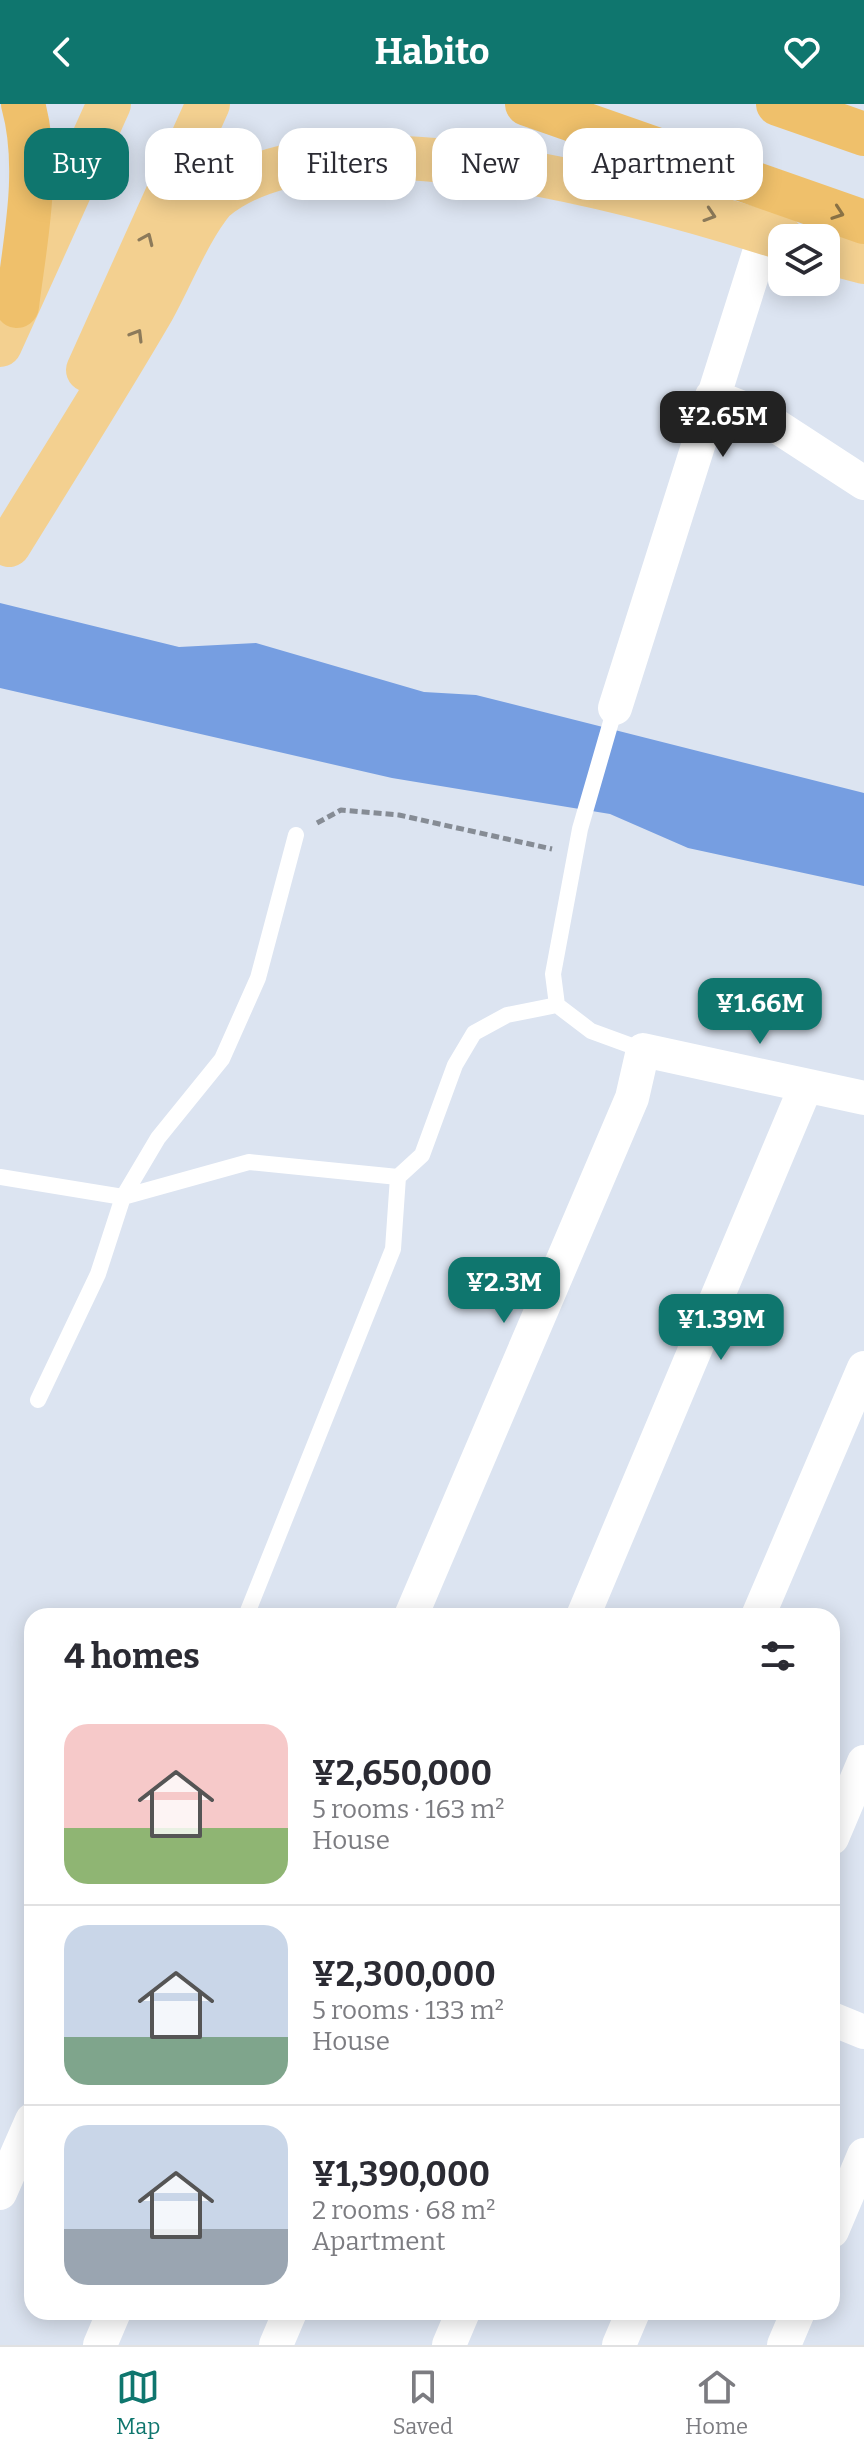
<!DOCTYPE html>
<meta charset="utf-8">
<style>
body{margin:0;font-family:Bitter,serif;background:#f7f7f7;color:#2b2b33;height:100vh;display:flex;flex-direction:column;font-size:30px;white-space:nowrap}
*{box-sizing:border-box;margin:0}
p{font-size:26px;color:#7c7c81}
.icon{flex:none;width:44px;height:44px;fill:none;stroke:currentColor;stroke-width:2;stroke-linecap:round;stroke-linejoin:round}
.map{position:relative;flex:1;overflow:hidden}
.sheet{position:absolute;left:24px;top:1504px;width:816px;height:712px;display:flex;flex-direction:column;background:#fff;border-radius:24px;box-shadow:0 4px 20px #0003}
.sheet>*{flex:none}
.banner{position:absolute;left:24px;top:24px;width:816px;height:72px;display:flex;gap:16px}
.controls{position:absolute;left:768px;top:120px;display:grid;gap:16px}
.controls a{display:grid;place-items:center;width:72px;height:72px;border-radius:16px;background:#fff;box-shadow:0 4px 20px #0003;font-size:40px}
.price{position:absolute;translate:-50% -68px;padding:0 18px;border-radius:16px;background:#0f766e;color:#fff;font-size:26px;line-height:52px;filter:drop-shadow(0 2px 4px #0008)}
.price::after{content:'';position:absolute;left:50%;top:48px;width:24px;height:18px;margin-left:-12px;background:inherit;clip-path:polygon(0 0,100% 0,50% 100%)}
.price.on{background:#222;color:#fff}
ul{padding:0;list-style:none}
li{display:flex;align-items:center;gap:24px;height:200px;padding:0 40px}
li+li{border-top:2px solid #e1e1e2}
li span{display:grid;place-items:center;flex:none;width:224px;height:160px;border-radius:24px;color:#555}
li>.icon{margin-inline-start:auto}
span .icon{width:96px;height:96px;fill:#fffc;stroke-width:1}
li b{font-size:34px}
h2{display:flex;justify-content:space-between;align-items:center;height:96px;padding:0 40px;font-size:34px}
.chip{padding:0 28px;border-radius:24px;background:#fff;box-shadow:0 4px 20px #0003;font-size:28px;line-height:72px}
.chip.on{background:#0f766e;color:#fff}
header{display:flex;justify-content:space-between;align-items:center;height:104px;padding:0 40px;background:#0f766e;color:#fff;font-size:36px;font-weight:700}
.menu{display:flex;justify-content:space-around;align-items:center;height:112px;border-top:2px solid #e1e1e2;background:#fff;font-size:22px;color:#7c7c81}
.menu a{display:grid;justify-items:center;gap:4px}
.menu .on{color:#0f766e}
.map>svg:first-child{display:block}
.water{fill:#769ee1}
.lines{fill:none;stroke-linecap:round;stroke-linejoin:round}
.path{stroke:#868c95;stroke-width:5;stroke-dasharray:8 4;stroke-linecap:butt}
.service{stroke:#fff;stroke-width:16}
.minor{stroke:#fff;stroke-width:34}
.primary{stroke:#f3d090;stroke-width:44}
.trunk{stroke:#efc06b;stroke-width:44}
.oneway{stroke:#8a7245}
.oneway2{stroke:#8c7a5a}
</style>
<header><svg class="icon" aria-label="back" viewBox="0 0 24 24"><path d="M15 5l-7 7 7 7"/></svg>Habito<svg class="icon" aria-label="heart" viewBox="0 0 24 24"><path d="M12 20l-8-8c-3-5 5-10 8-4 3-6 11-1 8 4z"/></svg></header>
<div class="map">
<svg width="864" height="2241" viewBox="0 0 864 2241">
<rect width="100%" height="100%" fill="#dce4f1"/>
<path class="water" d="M0 499 179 543 256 539 424 588 476 591 864 689V782L688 744 610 710 392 674 0 584Z"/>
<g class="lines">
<path class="path" d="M317 719 341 706 399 711 552 745"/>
<path class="service" d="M615 604 580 725 553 870 557 901 591 927 643 946
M0 1073 123 1093 249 1058 398 1073
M38 1296 98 1170 123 1093 158 1034 222 955 258 874 296 731
M246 1512 393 1145 398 1073 422 1051 455 961 474 929 507 911 557 901"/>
<path class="minor" d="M712 292 758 310 864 379
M615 604 773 105
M411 1512 632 994 643 946 864 994
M583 1512 806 982
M758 1512 864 1264
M832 1734 864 1658
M832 1915 864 1928
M0 2089 32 2016
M832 2127 864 2051
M100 2241 114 2208
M276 2241 290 2208
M449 2241 463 2208
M619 2241 633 2208
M784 2241 798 2208"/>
<path class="primary" d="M826 148 864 158
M0 241 109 0
M88 266 208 0
M9 441C57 363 106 286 152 207 171 173 189 126 214 96 329 0 640 89 782 134"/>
<path class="trunk" d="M527 0 864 118
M778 0 864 30
M17 202C25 137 41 65 23 0"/>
</g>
<defs><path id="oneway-chevron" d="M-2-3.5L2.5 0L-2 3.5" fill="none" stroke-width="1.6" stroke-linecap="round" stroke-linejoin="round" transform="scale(2)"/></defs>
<use class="oneway" href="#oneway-chevron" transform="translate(838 109) rotate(19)"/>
<g class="oneway2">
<use href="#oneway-chevron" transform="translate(710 111) rotate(18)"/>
<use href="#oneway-chevron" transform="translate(147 135) rotate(-66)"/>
<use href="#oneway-chevron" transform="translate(137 231) rotate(-59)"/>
</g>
</svg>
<div class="controls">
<a><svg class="icon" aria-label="layers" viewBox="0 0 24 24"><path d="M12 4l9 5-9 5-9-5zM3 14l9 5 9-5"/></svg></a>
</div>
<b class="price on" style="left:723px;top:355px">¥2.65M</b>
<b class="price" style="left:760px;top:942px">¥1.66M</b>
<b class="price" style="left:504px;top:1221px">¥2.3M</b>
<b class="price" style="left:721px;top:1258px">¥1.39M</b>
<div class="banner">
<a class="chip on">Buy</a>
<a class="chip">Rent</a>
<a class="chip">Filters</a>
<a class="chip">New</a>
<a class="chip">Apartment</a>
</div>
<section class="sheet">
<h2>4 homes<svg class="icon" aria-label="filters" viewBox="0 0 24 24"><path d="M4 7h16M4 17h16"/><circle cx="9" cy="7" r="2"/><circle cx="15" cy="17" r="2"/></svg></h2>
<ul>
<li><span style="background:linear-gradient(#f6c9c9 65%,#8fb573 0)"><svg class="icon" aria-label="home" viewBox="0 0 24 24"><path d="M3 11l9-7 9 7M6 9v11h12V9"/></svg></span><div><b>¥2,650,000</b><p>5 rooms · 163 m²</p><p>House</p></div></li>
<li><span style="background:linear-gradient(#c9d6e8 70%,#7fa58c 0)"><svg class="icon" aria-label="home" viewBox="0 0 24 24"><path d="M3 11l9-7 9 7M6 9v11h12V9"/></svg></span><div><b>¥2,300,000</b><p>5 rooms · 133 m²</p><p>House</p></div></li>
<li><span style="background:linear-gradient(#c9d6e8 65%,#9aa5b1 0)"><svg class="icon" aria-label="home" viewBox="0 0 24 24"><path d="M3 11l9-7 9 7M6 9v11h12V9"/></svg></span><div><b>¥1,390,000</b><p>2 rooms · 68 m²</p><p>Apartment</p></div></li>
</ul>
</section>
</div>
<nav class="menu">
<a class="on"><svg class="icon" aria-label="map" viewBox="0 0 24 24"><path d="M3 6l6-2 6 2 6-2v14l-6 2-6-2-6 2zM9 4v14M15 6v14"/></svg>Map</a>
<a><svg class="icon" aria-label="saved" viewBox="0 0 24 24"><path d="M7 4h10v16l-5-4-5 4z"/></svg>Saved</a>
<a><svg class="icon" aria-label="home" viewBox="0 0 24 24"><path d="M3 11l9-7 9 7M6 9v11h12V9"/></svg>Home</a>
</nav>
